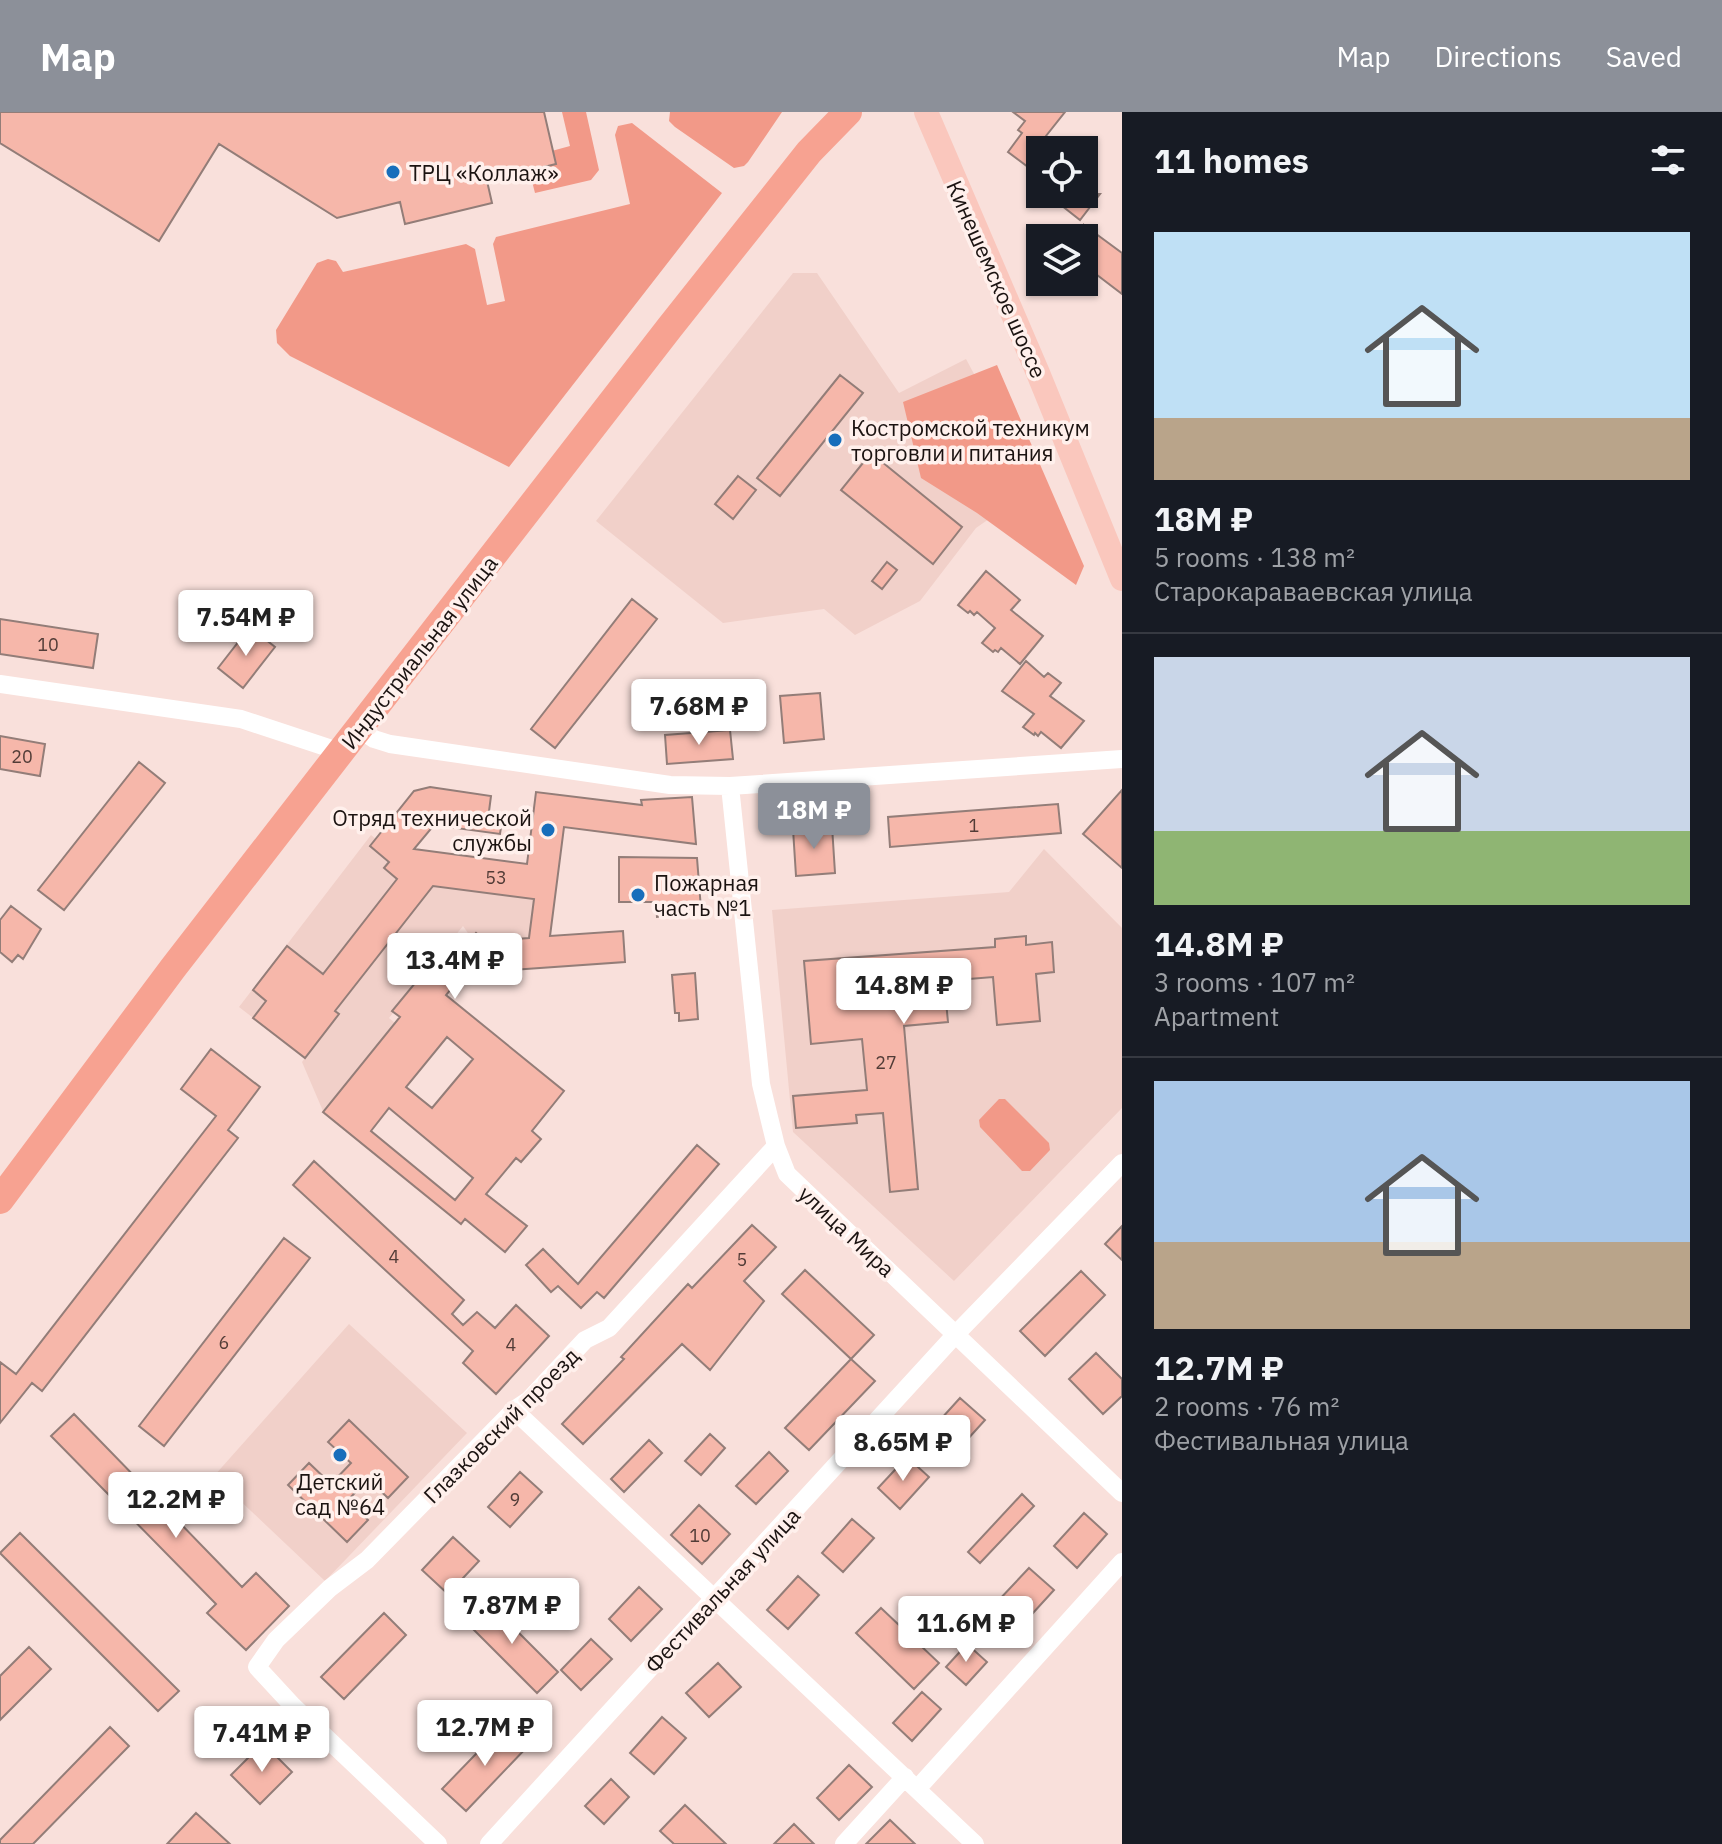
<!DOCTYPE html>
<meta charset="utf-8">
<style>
body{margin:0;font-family:"IBM Plex Sans",sans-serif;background:#242831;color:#f1f3f6;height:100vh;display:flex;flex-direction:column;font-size:30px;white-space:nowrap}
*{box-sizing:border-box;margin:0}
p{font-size:26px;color:#9ea1a6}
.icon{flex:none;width:44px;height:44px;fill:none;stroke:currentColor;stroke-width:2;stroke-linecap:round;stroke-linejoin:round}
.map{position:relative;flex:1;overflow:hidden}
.side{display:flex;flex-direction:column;background:#171b24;width:600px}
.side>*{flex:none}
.controls{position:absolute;left:1026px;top:24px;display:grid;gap:16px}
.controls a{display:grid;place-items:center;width:72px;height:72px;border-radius:0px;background:#171b24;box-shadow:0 2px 6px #0004;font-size:40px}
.price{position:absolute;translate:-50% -68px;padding:0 18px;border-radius:8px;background:#fff;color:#222;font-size:26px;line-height:52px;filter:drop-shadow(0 2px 4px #0008)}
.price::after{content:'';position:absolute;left:50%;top:48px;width:24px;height:18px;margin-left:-12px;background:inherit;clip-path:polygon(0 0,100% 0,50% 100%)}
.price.current{background:#8c9099;color:#fff}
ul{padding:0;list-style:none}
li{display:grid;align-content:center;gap:16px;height:424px;padding:0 32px}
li+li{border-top:2px solid #363941}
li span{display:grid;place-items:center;height:248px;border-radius:0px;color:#555}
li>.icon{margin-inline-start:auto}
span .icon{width:144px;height:144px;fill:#fffc;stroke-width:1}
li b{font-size:34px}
h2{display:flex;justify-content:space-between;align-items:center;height:96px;padding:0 32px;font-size:34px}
header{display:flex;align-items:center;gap:48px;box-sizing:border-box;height:112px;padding:0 40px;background:#8c9099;color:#fff}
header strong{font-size:38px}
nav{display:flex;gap:44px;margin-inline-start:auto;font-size:28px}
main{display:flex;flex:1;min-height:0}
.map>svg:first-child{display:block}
.built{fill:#f1d0c9}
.green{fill:#f29988}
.building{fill:#f6b7aa;stroke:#937d78;stroke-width:2;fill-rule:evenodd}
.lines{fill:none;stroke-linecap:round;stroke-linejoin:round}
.minor{stroke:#fff;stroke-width:18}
.major{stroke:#fac7bd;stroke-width:24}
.highway{stroke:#f7a291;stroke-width:28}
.poi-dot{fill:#186ebb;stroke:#fff0ec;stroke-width:3}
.labels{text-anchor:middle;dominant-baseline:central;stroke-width:7;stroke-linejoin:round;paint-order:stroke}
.number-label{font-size:18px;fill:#523c37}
.poi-label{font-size:22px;fill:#1b1311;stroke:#fff0ec;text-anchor:start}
.street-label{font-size:22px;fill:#1b1311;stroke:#fff0ec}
</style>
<header>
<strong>Map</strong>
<nav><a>Map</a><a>Directions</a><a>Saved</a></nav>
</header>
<main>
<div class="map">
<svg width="1122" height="1732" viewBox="0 0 1122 1732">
<rect width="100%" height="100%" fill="#f9e0db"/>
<path class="built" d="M793 161H817L899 281 966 247 1035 375 976 416 920 489 855 523 824 497 723 511 596 409Z
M371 723 405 751 416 737 559 756 552 807H548L546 824 565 854 493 857 463 814 389 906 395 911 323 999 302 950 305 946 239 895Z
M1044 737 1122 816V996L954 1169 793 1020 772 798 1009 780Z
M349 1212 467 1321 325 1469 214 1364Z"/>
<path class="green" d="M562 0H586L599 58 591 68 535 81 526 46 570 34Z
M670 0H782L748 50 744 54 734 56 675 15 669 9Z
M632 11 722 81 509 355 290 244 277 231 276 218 317 151 328 147 336 149 343 160 466 132 475 137 476 142 487 193 505 189 493 132 496 125 630 92 615 23 618 14Z
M997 253 1084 454 1076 473 977 401 921 366 903 290Z
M999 987H1005L1049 1031 1050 1038 1030 1059H1022L980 1015 979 1008Z"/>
<path class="building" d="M0 0H544L556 52 487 69 492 91 405 112 400 90 337 106 219 32 159 129 0 31Z
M1013 0H1065L1046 24 1052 28 1044 38H1040V64L1008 40 1022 21 1018 18 1025 9Z
M1047 82H1100L1080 108Z
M1084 113 1122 141V182L1084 153Z
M840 263 863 281 780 384 757 366Z
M871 341 962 415 933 452 841 378Z
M738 364 756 378 733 407 715 392Z
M887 450 897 458 882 477 872 469Z
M986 459 1020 488 1011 498 1043 524 1020 552 1001 536 998 540 995 538 993 540 982 531 995 516 977 500 974 503 970 499 968 501 958 493Z
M632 487 657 507 555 636 531 617Z
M0 507 98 522 93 556 0 542Z
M250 515 275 535 243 576 218 556Z
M1026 549 1044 565 1048 561 1061 571 1050 584 1084 609 1061 636 1041 620 1038 624 1035 621 1034 623 1023 615 1034 602 1002 579Z
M820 581 824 627 784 631 780 584Z
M730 618 733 647 667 652 665 623Z
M0 624 45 632 40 664 0 657Z
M139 650 165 671 64 798 38 778Z
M430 675 491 684 488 707 502 709 500 722 434 713 414 737 527 752 536 680 642 693 641 688 692 685 696 732 564 715 550 824 623 819 625 850 498 859 495 830 482 845 479 843 446 883 564 979 532 1019 541 1027 521 1050 516 1046 486 1082 527 1114 505 1140 465 1107 461 1112 323 1000 400 905 392 899 453 825 465 834 476 821 485 829 529 826 534 787 433 774 335 899 339 902 305 946 253 906 266 889 253 878 287 834 323 862 397 767 384 756 389 750 370 734 414 679ZM447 925 473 947 432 996 406 975ZM389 996 473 1066 455 1088 371 1019Z
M1122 678V756L1083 722Z
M1058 692 1061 721 890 735 888 705Z
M832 714 835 761 796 764 793 717Z
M619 745 697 746 701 797 684 798 685 802 657 805 656 790H619Z
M11 794 41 817 23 847 18 843 12 850 0 840V808Z
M1026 824V833L1052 830 1054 860 1036 862 1040 909 997 913 993 865 944 869 948 910 904 914 918 1077 890 1080 883 1001 856 1003 857 1011 796 1016 793 984 867 978 862 927 811 932 804 849 995 835V827Z
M695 861 698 907 679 909V901H675L672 863Z
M211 937 260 975 228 1018 238 1026 42 1279 32 1271 0 1311V1250L16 1262 216 1004 181 977Z
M697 1033 719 1052 604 1186 597 1180 581 1196 558 1174 551 1180 526 1153 543 1137 578 1172Z
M314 1049 464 1188 452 1202 463 1213 477 1200 495 1216 516 1193 549 1224 496 1282 463 1251 473 1239 293 1073Z
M752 1113 776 1135 744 1169 764 1189 710 1258 682 1232 583 1332 562 1312 624 1247 621 1245 688 1172 692 1176Z
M1122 1114V1148L1105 1132Z
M284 1126 310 1146 164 1334 139 1314Z
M805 1158 874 1223 851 1247 782 1182Z
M1081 1159 1105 1183 1045 1244 1020 1219Z
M1096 1241 1122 1267V1284L1103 1302 1069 1267Z
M851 1247 875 1269 809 1338 785 1316Z
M960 1286 985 1308 956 1340 931 1318Z
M74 1302 242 1475 256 1461 289 1494 246 1538 207 1501 216 1492 51 1324Z
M349 1308 408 1365 388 1386 368 1367 348 1388 368 1408 347 1430 288 1373 309 1351 331 1372 351 1351 328 1330Z
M710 1322 725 1336 701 1363 685 1349Z
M649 1328 662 1341 624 1380 611 1367Z
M769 1340 788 1359 756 1392 736 1374Z
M907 1345 929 1365 900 1397 878 1376Z
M520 1360 542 1380 510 1415 488 1395Z
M1022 1382 1034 1394 980 1451 968 1440Z
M699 1393 730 1422 702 1452 671 1423Z
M1084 1401 1107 1422 1077 1456 1054 1434Z
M852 1407 874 1426 843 1460 822 1441Z
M20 1421 179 1579 158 1599 0 1441Z
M453 1425 479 1449 448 1482 422 1458Z
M1029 1456 1054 1478 1022 1513 997 1490Z
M798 1464 819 1483 788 1517 767 1498Z
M639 1475 662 1497 631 1529 609 1507Z
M486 1488 558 1560 537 1581 465 1509Z
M881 1496 939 1551 914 1577 856 1521Z
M384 1501 406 1523 344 1587 321 1565Z
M591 1527 612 1547 581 1578 561 1558Z
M967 1532 987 1550 966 1573 946 1555Z
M29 1535 51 1557 0 1608V1564Z
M718 1551 741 1575 709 1605 686 1581Z
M922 1580 941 1597 912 1629 893 1611Z
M662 1605 686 1626 654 1662 630 1641Z
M505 1612 528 1634 466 1699 442 1677Z
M110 1615 129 1634 33 1732H0V1728Z
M263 1631 292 1660 260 1692 231 1663Z
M849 1653 872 1675 839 1708 817 1686Z
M611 1667 629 1685 604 1712 585 1694Z
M685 1693 726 1732H674L660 1719Z
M196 1701 230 1732H167Z
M890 1708 915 1732H866Z
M794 1712 814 1732H774Z"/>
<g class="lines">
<path class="minor" d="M0 572 241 607 341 640
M359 617 374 627 390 632 670 673 730 674 1122 647
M730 674 761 972 776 1034 787 1062 1122 1381
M514 1298 975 1732
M917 1677 1122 1450
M438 1732 293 1594 257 1555 276 1528 330 1476 367 1448 514 1298 529 1288 585 1228 609 1216 776 1034
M489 1732 956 1222 1122 1051
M844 1732 905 1665"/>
<path class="major" d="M926 0 1038 261 1122 467"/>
<path class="highway" d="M0 1088 173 856 670 215 809 40 848 0"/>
</g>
<g class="poi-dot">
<circle cx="393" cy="60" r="8"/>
<circle cx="835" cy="328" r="8"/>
<circle cx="548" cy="718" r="8"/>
<circle cx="638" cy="783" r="8"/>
<circle cx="340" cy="1343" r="8"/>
</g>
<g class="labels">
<g class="number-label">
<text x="48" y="532">10</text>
<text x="22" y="644">20</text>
<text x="974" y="713">1</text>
<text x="496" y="765">53</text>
<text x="886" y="950">27</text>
<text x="394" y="1144">4</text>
<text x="742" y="1147">5</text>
<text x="224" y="1230">6</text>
<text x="511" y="1232">4</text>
<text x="515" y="1387">9</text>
<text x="700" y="1423">10</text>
</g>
<g class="poi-label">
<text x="409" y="60">ТРЦ «Коллаж»</text>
<text x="851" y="315">Костромской техникум<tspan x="851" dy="25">торговли и питания</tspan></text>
<text x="532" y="705" text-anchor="end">Отряд технической<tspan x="532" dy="25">службы</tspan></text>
<text x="654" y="770">Пожарная<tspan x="654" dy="25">часть №1</tspan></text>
<text x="340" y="1369" text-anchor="middle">Детский<tspan x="340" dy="25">сад №64</tspan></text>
</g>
<g class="street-label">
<text transform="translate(997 167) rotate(66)">Кинешемское шоссе</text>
<text transform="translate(419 540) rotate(-52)">Индустриальная улица</text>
<text transform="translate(847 1119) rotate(43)">улица Мира</text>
<text transform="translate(501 1313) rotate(-45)">Глазковский проезд</text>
<text transform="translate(722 1478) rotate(-47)">Фестивальная улица</text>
</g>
</g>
</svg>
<div class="controls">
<a><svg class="icon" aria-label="locate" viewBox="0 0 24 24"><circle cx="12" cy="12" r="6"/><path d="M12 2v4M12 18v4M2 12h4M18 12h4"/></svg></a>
<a><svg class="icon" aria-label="layers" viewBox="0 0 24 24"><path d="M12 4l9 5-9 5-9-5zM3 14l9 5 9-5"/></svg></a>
</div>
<b class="price" style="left:246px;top:546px">7.54M ₽</b>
<b class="price" style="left:699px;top:635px">7.68M ₽</b>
<b class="price current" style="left:814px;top:739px">18M ₽</b>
<b class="price" style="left:455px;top:889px">13.4M ₽</b>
<b class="price" style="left:904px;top:914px">14.8M ₽</b>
<b class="price" style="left:903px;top:1371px">8.65M ₽</b>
<b class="price" style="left:176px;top:1428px">12.2M ₽</b>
<b class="price" style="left:512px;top:1534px">7.87M ₽</b>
<b class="price" style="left:966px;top:1552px">11.6M ₽</b>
<b class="price" style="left:485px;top:1656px">12.7M ₽</b>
<b class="price" style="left:262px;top:1662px">7.41M ₽</b>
</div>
<section class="side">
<h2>11 homes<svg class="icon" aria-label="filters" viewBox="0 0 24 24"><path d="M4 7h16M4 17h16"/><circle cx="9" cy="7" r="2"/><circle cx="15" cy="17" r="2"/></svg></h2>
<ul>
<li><span style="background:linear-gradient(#bfe0f5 75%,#b9a48a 0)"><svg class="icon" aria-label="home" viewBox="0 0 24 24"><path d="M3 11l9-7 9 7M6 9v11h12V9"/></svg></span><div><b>18M ₽</b><p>5 rooms · 138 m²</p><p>Старокараваевская улица</p></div></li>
<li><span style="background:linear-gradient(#c9d6e8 70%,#8fb573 0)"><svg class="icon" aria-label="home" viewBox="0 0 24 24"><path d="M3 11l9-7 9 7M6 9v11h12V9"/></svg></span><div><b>14.8M ₽</b><p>3 rooms · 107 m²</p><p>Apartment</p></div></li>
<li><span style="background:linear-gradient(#a9c7e8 65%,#b9a48a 0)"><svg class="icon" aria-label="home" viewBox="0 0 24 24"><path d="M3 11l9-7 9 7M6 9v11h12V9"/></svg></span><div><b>12.7M ₽</b><p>2 rooms · 76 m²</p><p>Фестивальная улица</p></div></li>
</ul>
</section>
</main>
